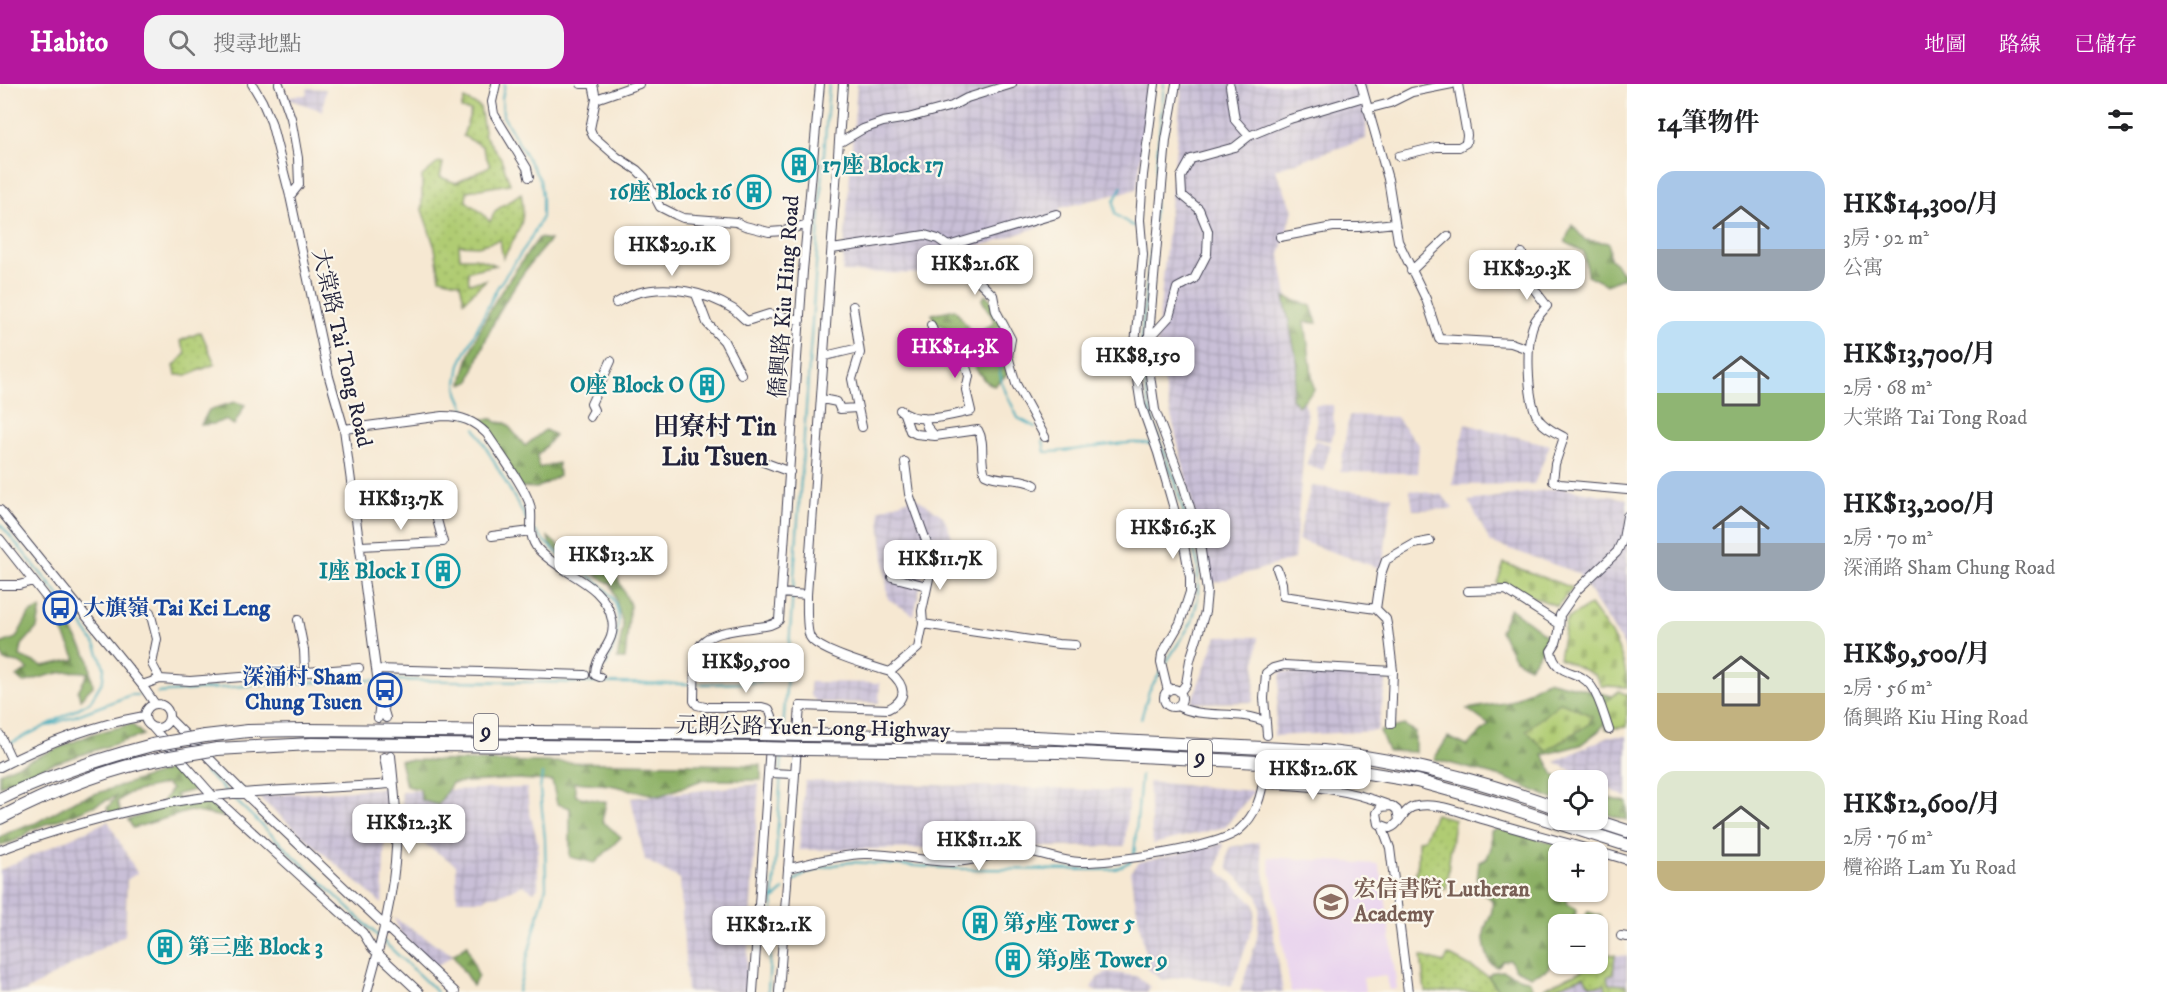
<!DOCTYPE html>
<html lang="zh-TW">
<meta charset="utf-8">
<style>
body{margin:0;font-family:"IM FELL DW Pica","Noto Serif TC",serif;background:#f2f2f2;color:#202124;height:100vh;display:flex;flex-direction:column;font-size:22px;white-space:nowrap}
*{box-sizing:border-box;margin:0}
p{font-size:20px;color:#757577}
.icon{flex:none;width:33px;height:33px;fill:none;stroke:currentColor;stroke-width:2;stroke-linecap:round;stroke-linejoin:round}
.map{position:relative;flex:1;overflow:hidden}
.panel{display:flex;flex-direction:column;background:#fff;width:540px}
.panel>*{flex:none}
.fabs{position:absolute;left:1548px;top:686px;display:grid;gap:12px}
.fabs a{display:grid;place-items:center;width:60px;height:60px;border-radius:12px;background:#fff;box-shadow:0 2px 4px #0004;font-size:30px}
.price{position:absolute;translate:-50% -51px;padding:0 14px;border-radius:12px;background:#fff;color:#222;font-size:20px;line-height:39px;filter:drop-shadow(0 2px 3px #0008)}
.price::after{content:'';position:absolute;left:50%;top:36px;width:18px;height:14px;margin-left:-9px;background:inherit;clip-path:polygon(0 0,100% 0,50% 100%)}
.price.selected{background:#b5179e;color:#fff}
ul{padding:0;list-style:none}
li{display:flex;align-items:center;gap:18px;height:150px;padding:0 30px}
li span{display:grid;place-items:center;flex:none;width:168px;height:120px;border-radius:18px;color:#555}
li>.icon{margin-inline-start:auto}
span .icon{width:72px;height:72px;fill:#fffc;stroke-width:1}
li b{font-size:26px}
h2{display:flex;justify-content:space-between;align-items:center;height:72px;padding:0 30px;font-size:26px}
header{display:flex;align-items:center;gap:36px;box-sizing:border-box;height:84px;padding:0 30px;background:#b5179e;color:#fff}
header strong{font-size:28px}
nav{display:flex;gap:33px;margin-inline-start:auto;font-size:21px}
.search{width:420px;height:54px;background:#f2f2f2;display:flex;align-items:center;gap:15px;box-sizing:border-box;padding:0 21px;border-radius:18px;color:#757577;font-size:22px}
main{display:flex;flex:1;min-height:0}
.map>svg:first-child{display:block}
.built{fill:#e8d2ee}
.industrial{fill:url(#industrial-grid)}
.grass{fill:url(#grass-dots);stroke:#697757;stroke-width:1.5}
.forest{fill:url(#forest-firs);stroke:#576950;stroke-width:1.5}
.cemetery{fill:url(#cemetery-stones);stroke:#697757;stroke-width:1.5}
.lines{fill:none;stroke-linecap:round;stroke-linejoin:round}
.stream{stroke:#3ba9ba;stroke-width:2}
.minor-casing{stroke:#424052;stroke-width:10}
.highway-casing{stroke:#424052;stroke-width:14}
.minor{stroke:#fff;stroke-width:8}
.highway{stroke:#fff;stroke-width:12}
.highway-bridge-casing{stroke:#424052;stroke-width:14;stroke-linecap:butt}
.highway-bridge{stroke:#fff;stroke-width:12}
.labels{text-anchor:middle;dominant-baseline:central;stroke-width:4.5;stroke-linejoin:round;paint-order:stroke}
.shield{fill:#fbf7ec;stroke:#636270;stroke-width:1.5}
.shield-label{font-size:21px;font-weight:bold;fill:#22223b}
.culture-label{font-size:22px;font-weight:bold;fill:#0d838f;stroke:#fbf7ec;text-anchor:start}
.street-label{font-size:22px;fill:#22223b;stroke:#fbf7ec}
.transit-label{font-size:22px;font-weight:bold;fill:#164399;stroke:#fbf7ec;text-anchor:start}
.education-label{font-size:22px;font-weight:bold;fill:#785e54;stroke:#fbf7ec;text-anchor:start}
.quarter-label{font-size:26px;font-weight:bold;fill:#22223b;stroke:#fbf7ec}
</style>
<header>
<strong>Habito</strong>
<div class="search"><svg class="icon" aria-label="search" viewBox="0 0 24 24"><circle cx="10" cy="10" r="6"/><path d="M15 15l6 6"/></svg>搜尋地點</div>
<nav><a>地圖</a><a>路線</a><a>已儲存</a></nav>
</header>
<main>
<div class="map">
<svg width="1627" height="908" viewBox="0 0 1627 908">
<defs>
<pattern id="industrial-grid" width="8" height="8" patternUnits="userSpaceOnUse" patternTransform="scale(1.5)"><rect width="8" height="8" fill="#c9bfd7"/><path d="M0 4h8M4 0v8" fill="none" stroke="#aca4b9"/></pattern>
<pattern id="grass-dots" width="8" height="8" patternUnits="userSpaceOnUse" patternTransform="scale(1.5)"><rect width="8" height="8" fill="#b0cc73"/><path d="M2 2h.1M6 6h.1" fill="none" stroke="#97af64" stroke-width="1.8" stroke-linecap="round"/></pattern>
<pattern id="forest-firs" width="22" height="20" patternUnits="userSpaceOnUse" patternTransform="scale(1.5)"><rect width="22" height="20" fill="#8cb065"/><path d="M5 1l3.5 6h-7zM16 11l3.5 6h-7z" fill="#728f54"/></pattern>
<pattern id="cemetery-stones" width="16" height="16" patternUnits="userSpaceOnUse" patternTransform="scale(1.5)"><rect width="16" height="16" fill="#b0cc73"/><path d="M2 7V4a2 2 0 0 1 4 0v3zM10 15v-3a2 2 0 0 1 4 0v3z" fill="#97af64"/></pattern>
</defs>
<rect width="100%" height="100%" fill="#fbf7ec"/>
<filter id="ink" filterUnits="userSpaceOnUse"><feTurbulence type="fractalNoise" baseFrequency=".0167" numOctaves="2"/><feDisplacementMap in="SourceGraphic" scale="12" xChannelSelector="R" yChannelSelector="G"/><feConvolveMatrix kernelMatrix="1 2 1 2 8 2 1 2 1" color-interpolation-filters="sRGB"/></filter>
<filter id="wash" filterUnits="userSpaceOnUse"><feTurbulence type="fractalNoise" baseFrequency=".008" numOctaves="4" result="noise"/><feDisplacementMap in="SourceGraphic" scale="24" xChannelSelector="R" yChannelSelector="G"/><feGaussianBlur stdDeviation="1.35" result="paint"/><feColorMatrix in="noise" values="0 0 0 0 0 0 0 0 0 0 0 0 0 0 0 0 0 1.4 0 .05"/><feComposite in="paint" operator="in"/></filter>
<g filter="url(#wash)">
<rect width="100%" height="100%" fill="#f6e8d2"/>
<path class="built" d="M1268 773 1378 780 1383 796 1397 905 1389 906 1386 891 1363 894 1365 908H1322L1318 906 1291 908Z"/>
<path class="industrial" d="M857 0H1150L1137 105 1060 124V136L991 159 947 169 963 186 932 190 842 188Z
M1182 0H1367L1366 55 1275 85 1293 126 1280 171 1307 333 1294 475 1211 500 1156 267Z
M308 4 326 5 323 27 291 16 289 12 306 11Z
M1315 321H1333L1334 347 1331 358 1313 354 1317 341Z
M1349 331 1396 333 1419 361 1417 389 1340 388Z
M1465 340 1550 361 1534 400 1452 401Z
M1315 356 1331 361 1323 387 1306 381Z
M1311 402 1392 412 1382 485 1298 456Z
M1561 404 1627 415V571L1623 560 1578 489 1490 458 1469 417Z
M1410 406 1442 411 1454 425 1413 426Z
M915 413 943 432 956 461 926 477 914 531 888 515 879 426Z
M1217 552 1258 553 1253 618 1191 619Z
M1281 588 1387 593 1377 647 1274 652Z
M810 598 880 599 879 619 817 618 810 611Z
M1609 652H1627V714L1598 699V696H1591L1555 678Z
M805 697 1129 707 1125 762 799 766Z
M1148 698 1254 707 1225 743 1153 760Z
M759 700 745 908H687L680 795 645 776 631 714Z
M387 704 382 820 257 712Z
M527 704 529 726 538 759V803L534 808 523 801 499 811 489 812 484 816H457L456 781 405 747 401 707Z
M108 737 137 789 127 796 125 851 24 908H0V786Z
M1259 758 1283 908H1240L1257 854 1260 823 1257 811 1228 785 1227 773 1230 763Z
M1224 759 1217 785 1254 820 1255 827 1253 842 1232 902 1188 892 1162 896 1148 885 1130 788 1139 778Z
M394 834 453 871 435 883 401 850Z
M1615 871 1627 872V906L1625 901 1609 900 1607 893 1613 889Z
M1108 888 1136 892 1150 903 1147 908H1099L1091 904 1097 894Z
M1584 892 1605 900 1606 908H1554L1552 905Z"/>
<path class="grass" d="M464 15 480 23 485 52 501 74 510 100 467 107 466 117 482 129 490 138 495 127 521 109C527 140 518 148 503 174L500 156 478 162 459 161 460 174H475L496 181 468 187 469 199 486 196 464 217 460 199 440 194 435 164 422 126V92L439 78 443 79 440 93 456 99 490 82 482 62 463 52 471 27 461 25Z
M201 248 215 280 188 291H176L174 282 186 269 180 257Z
M1435 730 1454 735 1446 805 1414 798 1418 778V756L1424 755Z
M1609 870 1615 871 1613 889 1607 893 1609 900 1626 901 1627 908H1606L1605 900C1593 903 1589 903 1584 892L1553 905 1554 908H1544V904L1598 879Z
M1448 871 1488 892 1498 906 1502 908H1425L1421 872 1444 879Z"/>
<path class="forest" d="M1572 141 1585 156 1609 159 1610 174 1626 192 1607 201 1587 191 1584 168 1565 158Z
M539 154 550 156C513 197 486 246 470 298L462 300C472 245 506 198 539 154Z
M986 210 1007 237 980 255 1009 289 994 302 984 296 968 274 946 270 939 250 947 244 935 239 932 230 955 225 974 252 995 238 982 216Z
M1284 213 1311 222 1317 239 1305 238 1314 306 1298 322 1291 314 1298 282Z
M235 318 245 321 234 341 225 336 213 340 201 341 209 326Z
M482 335H493L496 338 506 339 525 362 545 346 555 351 537 372 539 384 558 379 559 392 537 404 520 403Z
M548 453 568 470 614 486 630 521 625 575H617L623 542 612 501 550 461Z
M41 524 37 544 22 561 20 572 43 582 76 575 62 546 67 538 89 575 93 602 80 615 78 607 88 589C67 584 43 593 23 599L17 593 28 585 19 579 5 577 0 567V560L16 554 29 530Z
M1510 524 1551 555 1529 583 1515 575 1500 547Z
M1547 596 1620 614 1600 646 1580 661 1543 671 1554 691 1562 696H1558V717L1505 694 1434 675 1448 653 1467 662 1489 641 1467 625 1510 618Z
M132 640 143 651 49 681 0 702V689L4 687 92 650Z
M1404 641 1415 648V668L1388 667 1380 647Z
M400 676 761 681V696H702L659 712 610 701 574 698 576 712 606 718 602 737 621 753 595 779 570 773V724L557 720 552 697 516 695 452 699 438 721 421 716 420 705 406 702Z
M172 685 198 705 175 711 183 720 210 718 224 733 190 727 133 744 128 736 158 726 171 705 166 700 129 709 117 718 121 729 113 733 107 724 117 712 74 730 35 744 17 756 0 762V753L16 745 36 739 76 716Z
M1598 712 1627 718V736L1598 728Z
M1500 745 1588 768H1558V807H1568L1566 811 1567 820 1576 826 1575 833 1578 838 1584 835 1588 828 1601 832 1602 842 1598 846V840H1558V845L1552 851 1556 863 1548 885 1531 892 1515 885 1510 876 1503 877 1497 883 1490 879C1486 869 1482 855 1485 845 1488 832 1494 831 1492 816 1473 805 1477 798 1479 778L1487 774 1491 764V747Z
M467 861 478 892 473 902 453 871Z
M1502 887 1530 897 1532 903 1530 908H1502L1498 906 1488 892 1493 888Z"/>
<path class="cemetery" d="M1504 479 1573 504 1557 522 1497 499Z
M1590 521C1609 546 1627 570 1627 603L1601 602 1595 591 1559 574 1566 536Z
M1619 607 1627 611V643L1606 645 1604 619Z
M1561 618 1592 632 1589 640 1546 667 1526 646Z"/>
<g class="lines">
<path class="stream" d="M1122 102 1114 117 1115 130 1131 141 1139 143
M998 277 1002 300 1018 334 1035 343
M469 334 458 309 457 299 460 280 497 204 528 159 542 133V112L540 96 503 32 502 14 505 0
M475 344 528 438
M1043 356 1045 368C1081 368 1118 355 1152 360
M0 440 76 532 96 562 104 583 103 596 90 618 38 646
M535 447C579 502 646 493 606 582
M1164 582 1192 538 1198 514V481L1175 396 1161 362 1150 327 1141 276V256L1153 143 1157 73 1164 0
M380 596 692 600
M698 600 748 599 770 596
M157 609 271 600 374 596
M1141 635 1149 607 1161 587
M48 642 131 611H138
M783 647 829 0
M7 661 37 646
M205 688 227 708
M231 712 379 853
M1134 772 1141 691
M791 800C807 785 830 782 851 778L964 785 1097 786 1116 785 1131 777
M775 814 784 806
M383 857 437 908
M518 908 546 803 545 755 540 706 542 690
M768 908 782 670"/>
</g>
</g>
<g filter="url(#ink)">
<g class="lines">
<g class="minor-casing">
<path id="minor" d="M252 0 262 17 271 38 290 112 329 293 344 345 376 585 380 614 386 634
M279 0 291 34 298 74 299 101 290 112
M496 0 492 18 494 30 527 84 529 93
M581 0H593
M593 0 596 15 590 45 593 52 617 73 637 86 645 94 660 123 676 131 683 134 736 138 745 142 769 148 783 147 808 140
M1155 0 1143 91 1140 136 1143 171 1135 261 1136 289 1141 321 1158 369 1183 456 1190 493V508L1180 539 1162 570 1161 578 1168 607
M1176 0 1166 56 1148 262 1149 284 1155 326 1183 400 1199 453 1207 507 1205 528 1190 576 1186 600 1180 608
M1361 0 1388 95 1398 157 1426 215 1439 255 1511 259 1528 265
M1230 2 1235 36 1249 52
M596 15 639 0
M1367 25 1390 19 1412 8 1452 0
M839 59 863 45 883 38 908 34 952 22 967 14 1012 0
M1399 72 1436 63H1459L1466 59 1467 51 1458 0
M1280 153 1333 143H1359L1395 139
M948 162 1056 130
M832 165 925 151 938 155 948 162 961 180 993 211 996 227 1011 255 1008 272 1016 300 1045 353
M1522 169 1523 176 1530 186 1534 205 1547 222C1543 227 1538 232 1535 237 1525 256 1527 315 1538 334 1543 343 1555 348 1564 353L1555 380 1553 397 1560 400 1627 406
M1411 187 1448 152
M696 210 707 239 724 257 741 290
M616 219C623 215 630 211 637 209 667 200 706 208 733 225 738 228 741 233 747 237L769 230 800 236
M853 222 860 269 852 295 862 343
M1148 256 1169 233 1177 204 1194 195 1207 170 1208 147 1199 125 1182 111 1181 93 1191 75 1235 63 1249 52 1290 35 1364 13
M825 272 859 264
M822 315 837 318 840 325 858 324
M900 326C917 342 951 331 971 327L966 306 969 292 964 277 942 272 931 241
M904 330 910 347 916 350 935 352
M590 333 594 326 591 320 611 277
M924 334 927 343 935 352 978 346C986 360 979 375 985 390 1000 398 1019 392 1035 401
M344 345 443 332C462 332 474 337 487 350 498 367 525 403 530 421 534 436 526 451 538 465 561 491 605 498 612 536 617 560 594 570 595 591L600 593
M731 372 758 376 790 388
M0 426 142 601 155 620
M492 452 531 447
M0 455 53 522 69 510
M360 462 443 458 435 428
M1277 485 1282 499 1283 512 1376 525
M892 493 927 502
M0 501H19L33 497
M1468 507 1506 506 1558 539
M781 509 807 511
M150 528 157 555 152 580 160 595
M298 536 304 566 305 588
M923 540 1058 560 1075 561
M376 585 585 591
M890 588 918 564 923 540 922 527 933 476 909 410 905 378
M142 601 160 595 190 597 359 584
M1164 614a9 9 0 1 1 18 0a9 9 0 1 1-18 0Z
M145 632a12 12 0 1 1 24 0a12 12 0 1 1-24 0Z
M1177 622C1204 636 1238 625 1266 638
M169 634 244 709 455 908
M378 634 380 618
M1391 640 1393 587 1388 545 1386 535 1376 525 1381 490 1386 476 1414 460 1430 457
M153 644 213 712 363 849 372 864 419 908
M1609 646C1604 632 1600 614 1591 602 1579 584 1556 594 1551 567L1556 559 1559 548 1560 531 1578 505 1617 468 1623 455 1627 432
M0 651 12 677
M1267 651 1264 614 1266 589 1273 584 1284 581 1393 587
M384 673 388 695 392 700
M0 683C46 659 93 641 144 632
M769 689 794 690
M1263 700C1306 701 1349 705 1388 721
M1399 736 1397 726 1392 722 1381 723 1377 729 1379 740 1390 744C1402 740 1402 724 1417 722 1441 718 1466 731 1489 737 1535 751 1581 762 1627 776
M1382 742 1390 764 1408 908
M0 766C56 745 114 729 173 718 245 705 319 705 392 700
M788 784C812 779 838 771 864 770 894 769 924 778 954 778 977 777 999 767 1022 767 1041 767 1060 778 1080 778 1109 779 1218 764 1239 746 1256 731 1262 712 1264 690
M1621 852 1627 853
M367 908C380 861 394 813 396 764 398 734 394 702 391 672
M753 908 772 632 769 625 762 623H705L697 621 694 617C695 552 693 552 757 543 765 542 773 542 779 536L803 187 820 0
M779 908 800 622 888 625C908 615 906 602 890 588 874 583 817 567 810 553 806 545 807 520 807 511L843 0"/>
</g>
<g class="highway-casing">
<path id="highway" d="M804 651 1035 653 1323 667C1403 676 1482 697 1558 724
M205 652 248 647 303 646 760 650
M217 665 311 660 760 664
M803 665 1059 668 1319 681 1417 697 1486 716 1627 761
M0 715C49 691 99 675 152 661
M0 734C52 707 107 684 164 674
M1590 735 1627 747"/>
</g>
<use href="#minor" class="minor"/>
<use href="#highway" class="highway"/>
<g class="highway-bridge-casing">
<path id="highway-bridge" d="M760 650 804 651
M152 661 205 652
M760 664 803 665
M164 674 217 665"/>
</g>
<use href="#highway-bridge" class="highway-bridge"/>
</g>
</g>
<defs>
<g id="building-ring" transform="scale(1.725)"><circle r="9.5" fill="#fbf7ec" stroke="#0f9aa8" stroke-width="1.5"/><path d="M-4-6H4V6H1V3H-1V6H-4ZM-2.5-4.3h1.7v1.8h-1.7ZM.8-4.3h1.7v1.8H.8ZM-2.5-1h1.7V.8h-1.7ZM.8-1h1.7V.8H.8Z" fill="#0f9aa8"/></g>
<g id="bus-ring" transform="scale(1.725)"><circle r="9.5" fill="#fbf7ec" stroke="#1a4fb4" stroke-width="1.5"/><path d="M-5-6H5V4H4V6H2V4H-2V6H-4V4H-5ZM-3.5-4V0h7V-4ZM-3.5 1.2v1.5H-2V1.2ZM2 1.2v1.5H3.5V1.2Z" fill="#1a4fb4"/></g>
<g id="school-ring" transform="scale(1.725)"><circle r="9.5" fill="#fbf7ec" stroke="#8d6e63" stroke-width="1.5"/><path d="M0-5L7-2L0 1L-7-2ZM-4 1L0 2.5L4 1V4Q0 6-4 4Z" fill="#8d6e63"/></g>
</defs>
<g fill-rule="evenodd">
<use href="#building-ring" x="799" y="81"/>
<use href="#building-ring" x="754" y="108"/>
<use href="#building-ring" x="707" y="301"/>
<use href="#building-ring" x="443" y="487"/>
<use href="#bus-ring" x="60" y="524"/>
<use href="#bus-ring" x="385" y="606"/>
<use href="#school-ring" x="1331" y="818"/>
<use href="#building-ring" x="980" y="839"/>
<use href="#building-ring" x="165" y="863"/>
<use href="#building-ring" x="1013" y="876"/>
</g>
<g class="labels">
<g class="shield">
<rect x="474" y="630" width="24" height="36" rx="4.5"/>
<rect x="1188" y="656" width="24" height="36" rx="4.5"/>
</g>
<g class="shield-label">
<text x="486" y="648">9</text>
<text x="1200" y="674">9</text>
</g>
<g class="culture-label">
<text x="822" y="81">17座 Block 17</text>
<text x="731" y="108" text-anchor="end">16座 Block 16</text>
<text x="684" y="301" text-anchor="end">O座 Block O</text>
<text x="420" y="487" text-anchor="end">I座 Block I</text>
<text x="1003" y="839">第5座 Tower 5</text>
<text x="188" y="863">第三座 Block 3</text>
<text x="1036" y="876">第9座 Tower 9</text>
</g>
<g class="street-label">
<text transform="translate(785 213) rotate(-86)">僑興路 Kiu Hing Road</text>
<text transform="translate(342 264) rotate(77)">大棠路 Tai Tong Road</text>
<text transform="translate(813 644) rotate(1)">元朗公路 Yuen Long Highway</text>
</g>
<g class="transit-label">
<text x="83" y="524">大旗嶺 Tai Kei Leng</text>
<text x="362" y="593" text-anchor="end">深涌村 Sham<tspan x="362" dy="25">Chung Tsuen</tspan></text>
</g>
<g class="education-label">
<text x="1354" y="805">宏信書院 Lutheran<tspan x="1354" dy="25">Academy</tspan></text>
</g>
<g class="quarter-label">
<text x="715" y="343">田寮村 Tin<tspan x="715" dy="30">Liu Tsuen</tspan></text>
</g>
</g>
</svg>
<div class="fabs">
<a><svg class="icon" aria-label="locate" viewBox="0 0 24 24"><circle cx="12" cy="12" r="6"/><path d="M12 2v4M12 18v4M2 12h4M18 12h4"/></svg></a>
<a>+</a>
<a>−</a>
</div>
<b class="price" style="left:672px;top:193px">HK$29.1K</b>
<b class="price" style="left:975px;top:212px">HK$21.6K</b>
<b class="price" style="left:1527px;top:217px">HK$29.3K</b>
<b class="price selected" style="left:955px;top:295px">HK$14.3K</b>
<b class="price" style="left:1138px;top:304px">HK$8,150</b>
<b class="price" style="left:401px;top:447px">HK$13.7K</b>
<b class="price" style="left:1173px;top:476px">HK$16.3K</b>
<b class="price" style="left:611px;top:503px">HK$13.2K</b>
<b class="price" style="left:940px;top:507px">HK$11.7K</b>
<b class="price" style="left:746px;top:610px">HK$9,500</b>
<b class="price" style="left:1313px;top:717px">HK$12.6K</b>
<b class="price" style="left:409px;top:771px">HK$12.3K</b>
<b class="price" style="left:979px;top:788px">HK$11.2K</b>
<b class="price" style="left:769px;top:873px">HK$12.1K</b>
</div>
<section class="panel">
<h2>14筆物件<svg class="icon" aria-label="filters" viewBox="0 0 24 24"><path d="M4 7h16M4 17h16"/><circle cx="9" cy="7" r="2"/><circle cx="15" cy="17" r="2"/></svg></h2>
<ul>
<li><span style="background:linear-gradient(#a9c7e8 65%,#9aa5b1 0)"><svg class="icon" aria-label="home" viewBox="0 0 24 24"><path d="M3 11l9-7 9 7M6 9v11h12V9"/></svg></span><div><b>HK$14,300/月</b><p>3房 · 92 m²</p><p>公寓</p></div></li>
<li><span style="background:linear-gradient(#bfe0f5 60%,#8fb573 0)"><svg class="icon" aria-label="home" viewBox="0 0 24 24"><path d="M3 11l9-7 9 7M6 9v11h12V9"/></svg></span><div><b>HK$13,700/月</b><p>2房 · 68 m²</p><p>大棠路 Tai Tong Road</p></div></li>
<li><span style="background:linear-gradient(#a9c7e8 60%,#9aa5b1 0)"><svg class="icon" aria-label="home" viewBox="0 0 24 24"><path d="M3 11l9-7 9 7M6 9v11h12V9"/></svg></span><div><b>HK$13,200/月</b><p>2房 · 70 m²</p><p>深涌路 Sham Chung Road</p></div></li>
<li><span style="background:linear-gradient(#dfe7d0 60%,#c2b280 0)"><svg class="icon" aria-label="home" viewBox="0 0 24 24"><path d="M3 11l9-7 9 7M6 9v11h12V9"/></svg></span><div><b>HK$9,500/月</b><p>2房 · 56 m²</p><p>僑興路 Kiu Hing Road</p></div></li>
<li><span style="background:linear-gradient(#dfe7d0 75%,#c2b280 0)"><svg class="icon" aria-label="home" viewBox="0 0 24 24"><path d="M3 11l9-7 9 7M6 9v11h12V9"/></svg></span><div><b>HK$12,600/月</b><p>2房 · 76 m²</p><p>欖裕路 Lam Yu Road</p></div></li>
</ul>
</section>
</main>
